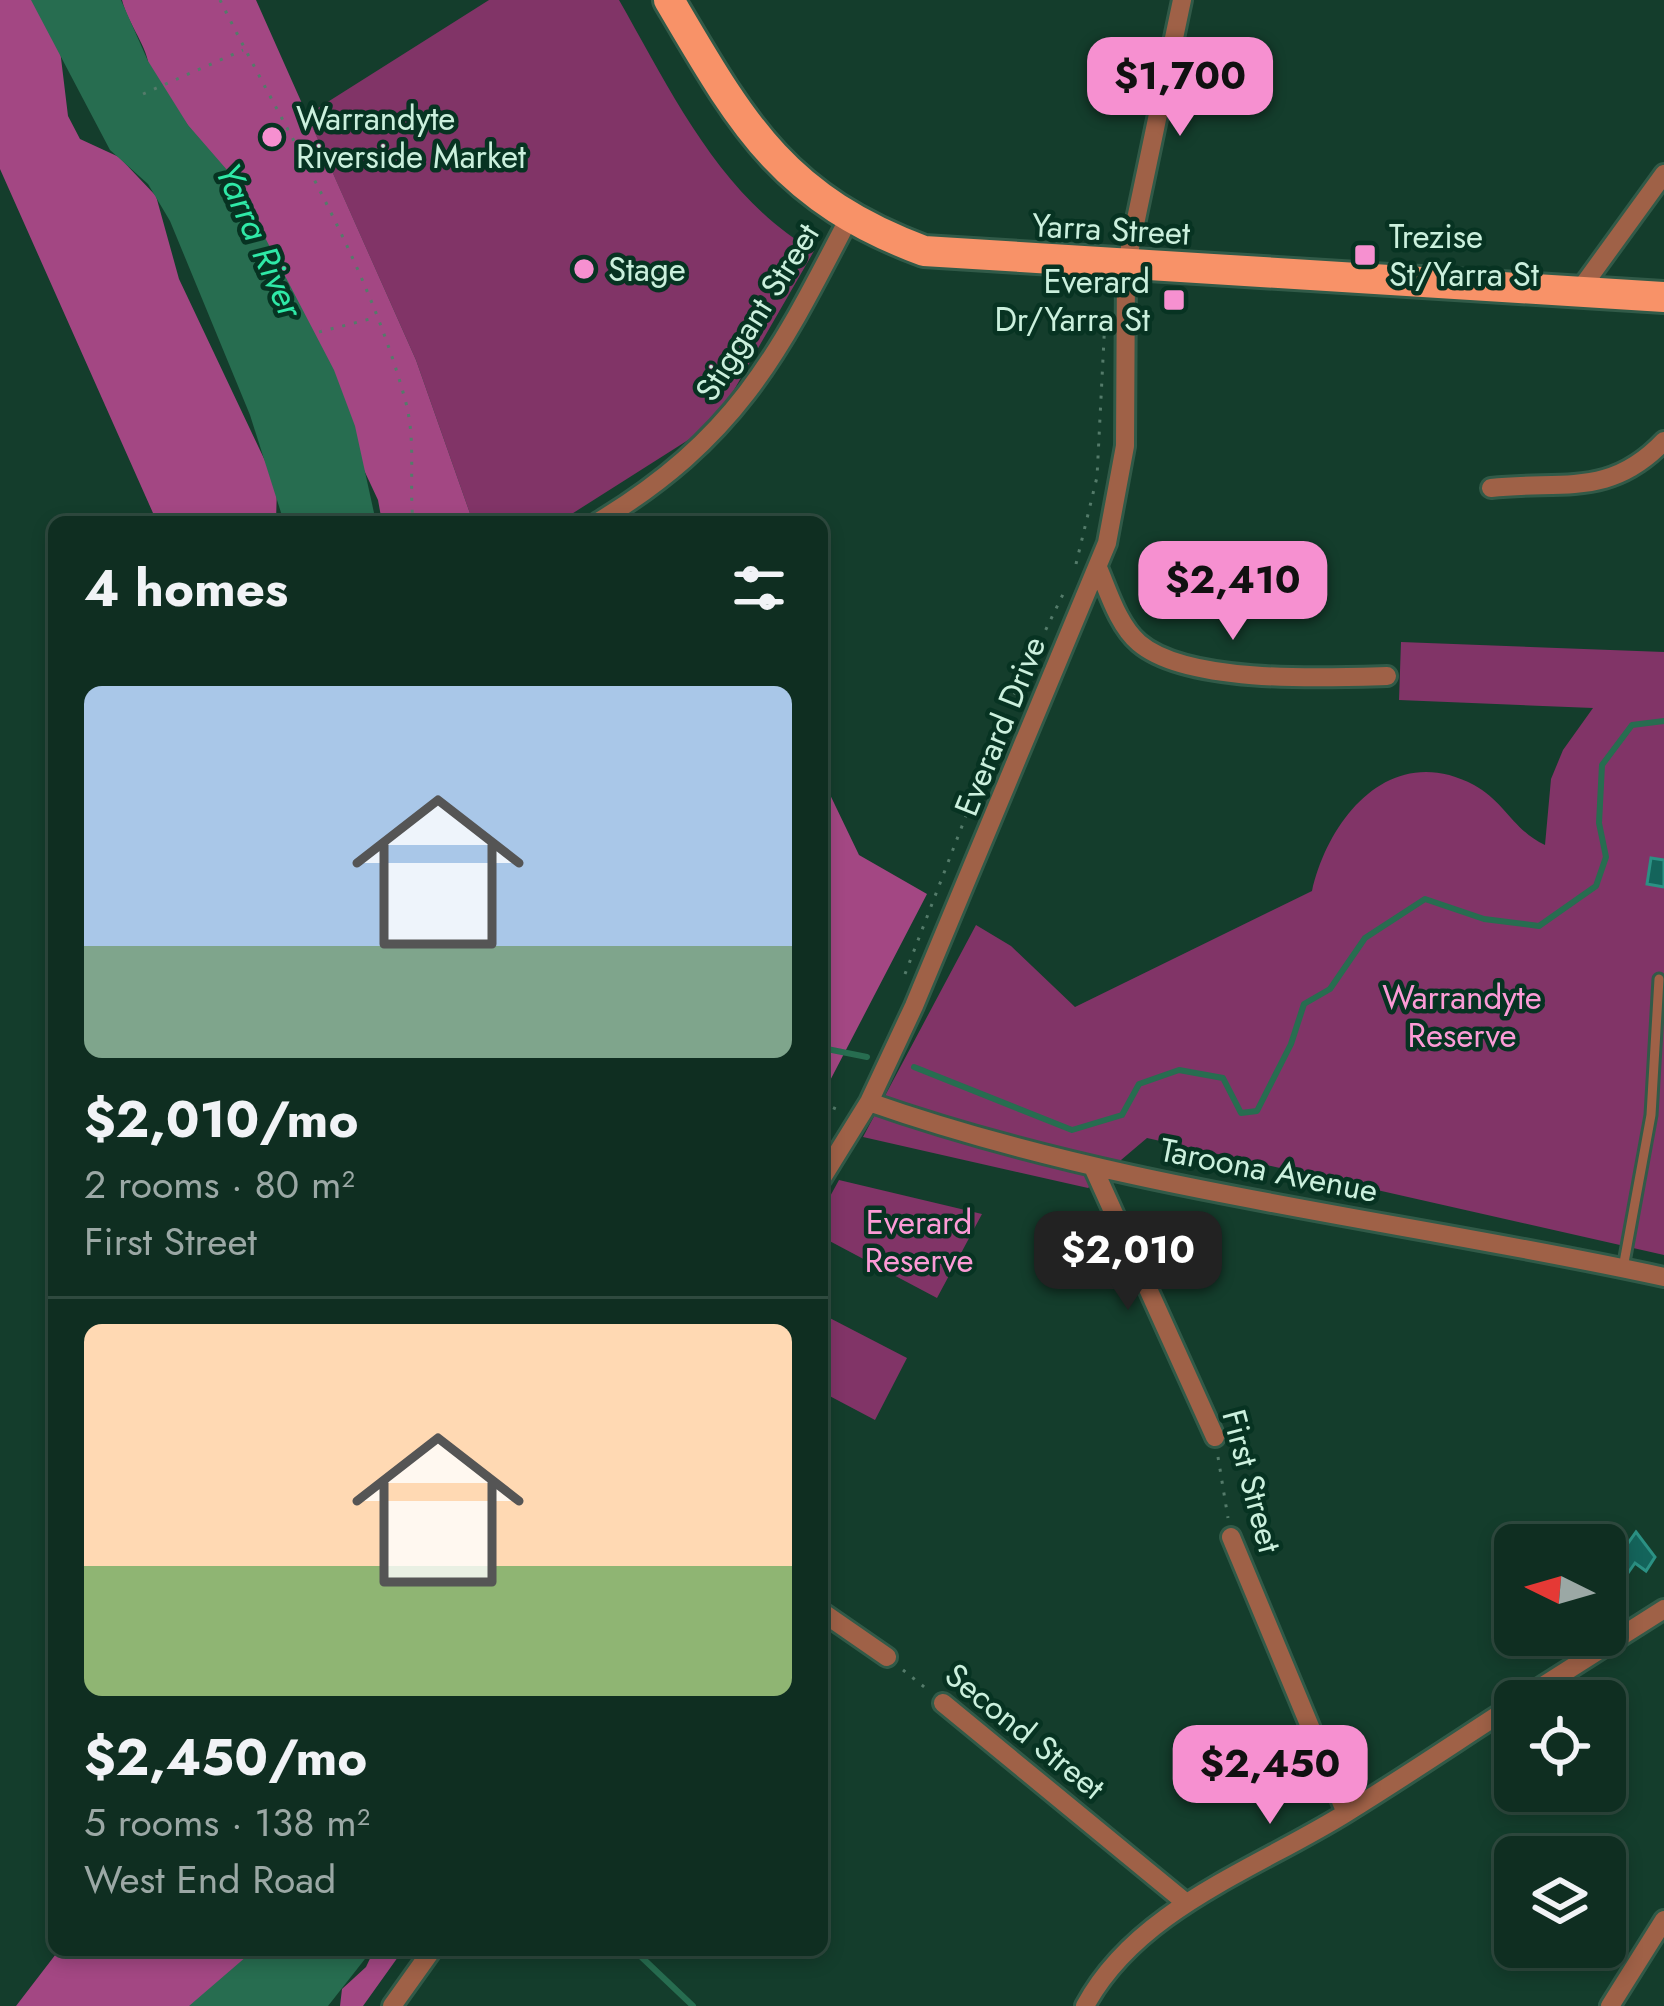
<!DOCTYPE html>
<meta charset="utf-8">
<style>
body{margin:0;font-family:Jost,sans-serif;background:#18362a;color:#f1f3f6;height:100vh;display:flex;flex-direction:column;font-size:45px;white-space:nowrap}
*{box-sizing:border-box;margin:0}
p{font-size:39px;color:#9ba8a5}
.icon{flex:none;width:66px;height:66px;fill:none;stroke:currentColor;stroke-width:2;stroke-linecap:round;stroke-linejoin:round}
.map{position:relative;flex:1;overflow:hidden}
.drawer{position:absolute;left:48px;top:516px;width:780px;height:1440px;display:flex;flex-direction:column;background:#0f2e21;border-radius:18px;box-shadow:0 6px 18px #0003,0 0 0 3px #2f4a3f}
.drawer>*{flex:none}
.needle{width:78px;rotate:275deg}
.fabs{position:absolute;left:1494px;top:1524px;display:grid;gap:24px}
.fabs a{display:grid;place-items:center;width:132px;height:132px;border-radius:18px;background:#0f2e21;box-shadow:0 6px 18px #0003,0 0 0 3px #2f4a3f;font-size:60px}
.price{position:absolute;translate:-50% -102px;padding:0 27px;border-radius:24px;background:#f690d0;color:#111;font-size:39px;line-height:78px;filter:drop-shadow(0 3px 6px #0008)}
.price::after{content:'';position:absolute;left:50%;top:72px;width:36px;height:27px;margin-left:-18px;background:inherit;clip-path:polygon(0 0,100% 0,50% 100%)}
.price.active{background:#222;color:#fff}
ul{padding:0;list-style:none}
li{display:grid;align-content:center;gap:24px;height:636px;padding:0 36px}
li+li{border-top:3px solid #2f4a3f}
li span{display:grid;place-items:center;height:372px;border-radius:18px;color:#555}
li>.icon{margin-inline-start:auto}
span .icon{width:216px;height:216px;fill:#fffc;stroke-width:1}
li b{font-size:51px}
h2{display:flex;justify-content:space-between;align-items:center;height:144px;padding:0 36px;font-size:51px}
.map>svg:first-child{display:block}
.green{fill:#813467}
.forest{fill:#a34783}
.water{fill:#276d50}
.lines{fill:none;stroke-linecap:round;stroke-linejoin:round}
.stream{stroke:#276d50;stroke-width:6}
.building{fill:#14645b;stroke:#2b9184;stroke-width:3}
.lane-casing{stroke:#315a48;stroke-width:15}
.street-casing{stroke:#315a48;stroke-width:24}
.primary-casing{stroke:#315a48;stroke-width:36}
.path{stroke:#547b6a;stroke-width:3;stroke-dasharray:3 9;stroke-linecap:butt}
.lane{stroke:#9f6147;stroke-width:9}
.street{stroke:#9f6147;stroke-width:18}
.primary{stroke:#f89268;stroke-width:30}
.poi-dot{fill:#f690d0;stroke:#073322;stroke-width:4.5}
.labels{text-anchor:middle;dominant-baseline:central;stroke-width:9;stroke-linejoin:round;paint-order:stroke}
.poi-label{font-size:33px;fill:#cbf0dd;stroke:#073322;text-anchor:start}
.street-label{font-size:33px;fill:#cbf0dd;stroke:#073322}
.park-label{font-size:33px;fill:#fc9bd6;stroke:#073322}
.water-label{font-size:36px;font-style:italic;fill:#2fe9a7;stroke:#073322}
</style>
<div class="map">
<svg width="1664" height="2006" viewBox="0 0 1664 2006">
<rect width="100%" height="100%" fill="#143d2c"/>
<path class="green" d="M489 0H619C671 91 720 197 814 251L715 423 559 522H473L416 360 307 115Z
M1401 642 1664 652V1255L1147 1138 1088 1188 863 1137 976 925 1011 946 1075 1007 1312 891C1329 817 1391 741 1474 785 1504 801 1514 831 1545 845L1551 779 1563 750 1593 708 1399 700Z
M839 1180 982 1214 937 1298 822 1237V1211Z
M822 1314 907 1358 875 1420 822 1392Z"/>
<path class="forest" d="M0 0H54L68 116 80 139 119 157 156 196 179 279 277 486 276 522H157L0 169Z
M122 0H256L416 360 473 522H382L378 500 249 224 237 186 224 176 149 71C150 49 128 25 122 0Z
M822 778 859 855 927 894 822 1096Z
M59 1950H261L211 2006H16Z
M374 1950H403L363 2006H340L342 1989 366 1967Z"/>
<path class="water" d="M31 0H121L148 61 188 125 234 178 334 370 355 426 376 522H284L250 415 170 221 148 184 110 150Z
M254 1950H372L328 2006H189Z"/>
<g class="lines">
<path class="stream" d="M822 1048 867 1057
M914 1067 1072 1130 1122 1115 1139 1084 1179 1070 1223 1078 1241 1113 1257 1111 1291 1044 1304 1004 1330 989 1365 938 1425 899 1484 919 1539 926 1596 886 1606 857 1599 823 1602 765 1632 725 1664 721
M634 1950 693 2006"/>
</g>
<path class="building" d="M1651 858 1664 860V887L1647 884Z
M1636 1532 1655 1557 1646 1571 1635 1563 1628 1573 1614 1563Z"/>
<g class="lines">
<g class="lane-casing">
<path id="lane" d="M1623 1268 1651 1115 1659 979"/>
</g>
<g class="street-casing">
<path id="street" d="M1579 291 1664 174
M1491 488C1563 480 1610 498 1664 441
M598 522C737 437 777 357 849 218
M1099 570C1109 594 1119 626 1139 643 1187 684 1324 678 1387 676
M869 1102C1125 1192 1399 1219 1664 1277
M1093 1167 1215 1437
M822 1178 869 1102 914 1006 1107 543 1125 446 1126 267 1182 0
M1231 1537 1346 1813
M822 1612 887 1657
M1519 1701 1664 1609
M943 1703 1185 1902
M392 2006 432 1950
M1085 2006C1137 1909 1256 1869 1346 1813 1403 1778 1459 1740 1515 1704
M1610 2006 1664 1920"/>
</g>
<g class="primary-casing">
<path id="primary" d="M669 0C742 124 782 198 924 251L1664 297"/>
</g>
<path class="path" d="M220 0C286 133 367 258 406 403 416 442 409 482 413 522
M143 94 243 50
M319 332 374 318
M1076 564 1097 477 1105 319
M905 974 1006 712 1065 590
M822 1103 843 1112
M1218 1457 1228 1518
M903 1670 928 1690"/>
<use href="#lane" class="lane"/>
<use href="#street" class="street"/>
<use href="#primary" class="primary"/>
</g>
<g class="poi-dot">
<circle cx="272" cy="137" r="12"/>
<rect x="1353" y="243" width="24" height="24" rx="6"/>
<circle cx="584" cy="269" r="12"/>
<rect x="1162" y="288" width="24" height="24" rx="6"/>
</g>
<g class="labels">
<g class="poi-label">
<text x="296" y="118">Warrandyte<tspan x="296" dy="38">Riverside Market</tspan></text>
<text x="1389" y="236">Trezise<tspan x="1389" dy="38">St/Yarra St</tspan></text>
<text x="608" y="269">Stage</text>
<text x="1150" y="281" text-anchor="end">Everard<tspan x="1150" dy="38">Dr/Yarra St</tspan></text>
</g>
<g class="street-label">
<text transform="translate(1111 229) rotate(3)">Yarra Street</text>
<text transform="translate(757 312) rotate(-58)">Stiggant Street</text>
<text transform="translate(1000 726) rotate(-68)">Everard Drive</text>
<text transform="translate(1269 1170) rotate(11)">Taroona Avenue</text>
<text transform="translate(1252 1481) rotate(75)">First Street</text>
<text transform="translate(1025 1731) rotate(39)">Second Street</text>
</g>
<g class="park-label">
<text x="1462" y="997">Warrandyte<tspan x="1462" dy="38">Reserve</tspan></text>
<text x="919" y="1222">Everard<tspan x="919" dy="38">Reserve</tspan></text>
</g>
<g class="water-label">
<text transform="translate(260 240) rotate(66)">Yarra River</text>
</g>
</g>
</svg>
<div class="fabs">
<a><svg class="needle" viewBox="-14 -14 28 28"><path d="M0-13l5 13h-10z" fill="#e53935"/><path d="M0 13l5-13h-10z" fill="#9ba8a5"/></svg></a>
<a><svg class="icon" aria-label="locate" viewBox="0 0 24 24"><circle cx="12" cy="12" r="6"/><path d="M12 2v4M12 18v4M2 12h4M18 12h4"/></svg></a>
<a><svg class="icon" aria-label="layers" viewBox="0 0 24 24"><path d="M12 4l9 5-9 5-9-5zM3 14l9 5 9-5"/></svg></a>
</div>
<b class="price" style="left:1180px;top:139px">$1,700</b>
<b class="price" style="left:1233px;top:643px">$2,410</b>
<b class="price active" style="left:1128px;top:1313px">$2,010</b>
<b class="price" style="left:1270px;top:1827px">$2,450</b>
<section class="drawer">
<h2>4 homes<svg class="icon" aria-label="filters" viewBox="0 0 24 24"><path d="M4 7h16M4 17h16"/><circle cx="9" cy="7" r="2"/><circle cx="15" cy="17" r="2"/></svg></h2>
<ul>
<li><span style="background:linear-gradient(#a9c7e8 70%,#7fa58c 0)"><svg class="icon" aria-label="home" viewBox="0 0 24 24"><path d="M3 11l9-7 9 7M6 9v11h12V9"/></svg></span><div><b>$2,010/mo</b><p>2 rooms · 80 m²</p><p>First Street</p></div></li>
<li><span style="background:linear-gradient(#ffd9b3 65%,#8fb573 0)"><svg class="icon" aria-label="home" viewBox="0 0 24 24"><path d="M3 11l9-7 9 7M6 9v11h12V9"/></svg></span><div><b>$2,450/mo</b><p>5 rooms · 138 m²</p><p>West End Road</p></div></li>
</ul>
</section>
</div>
